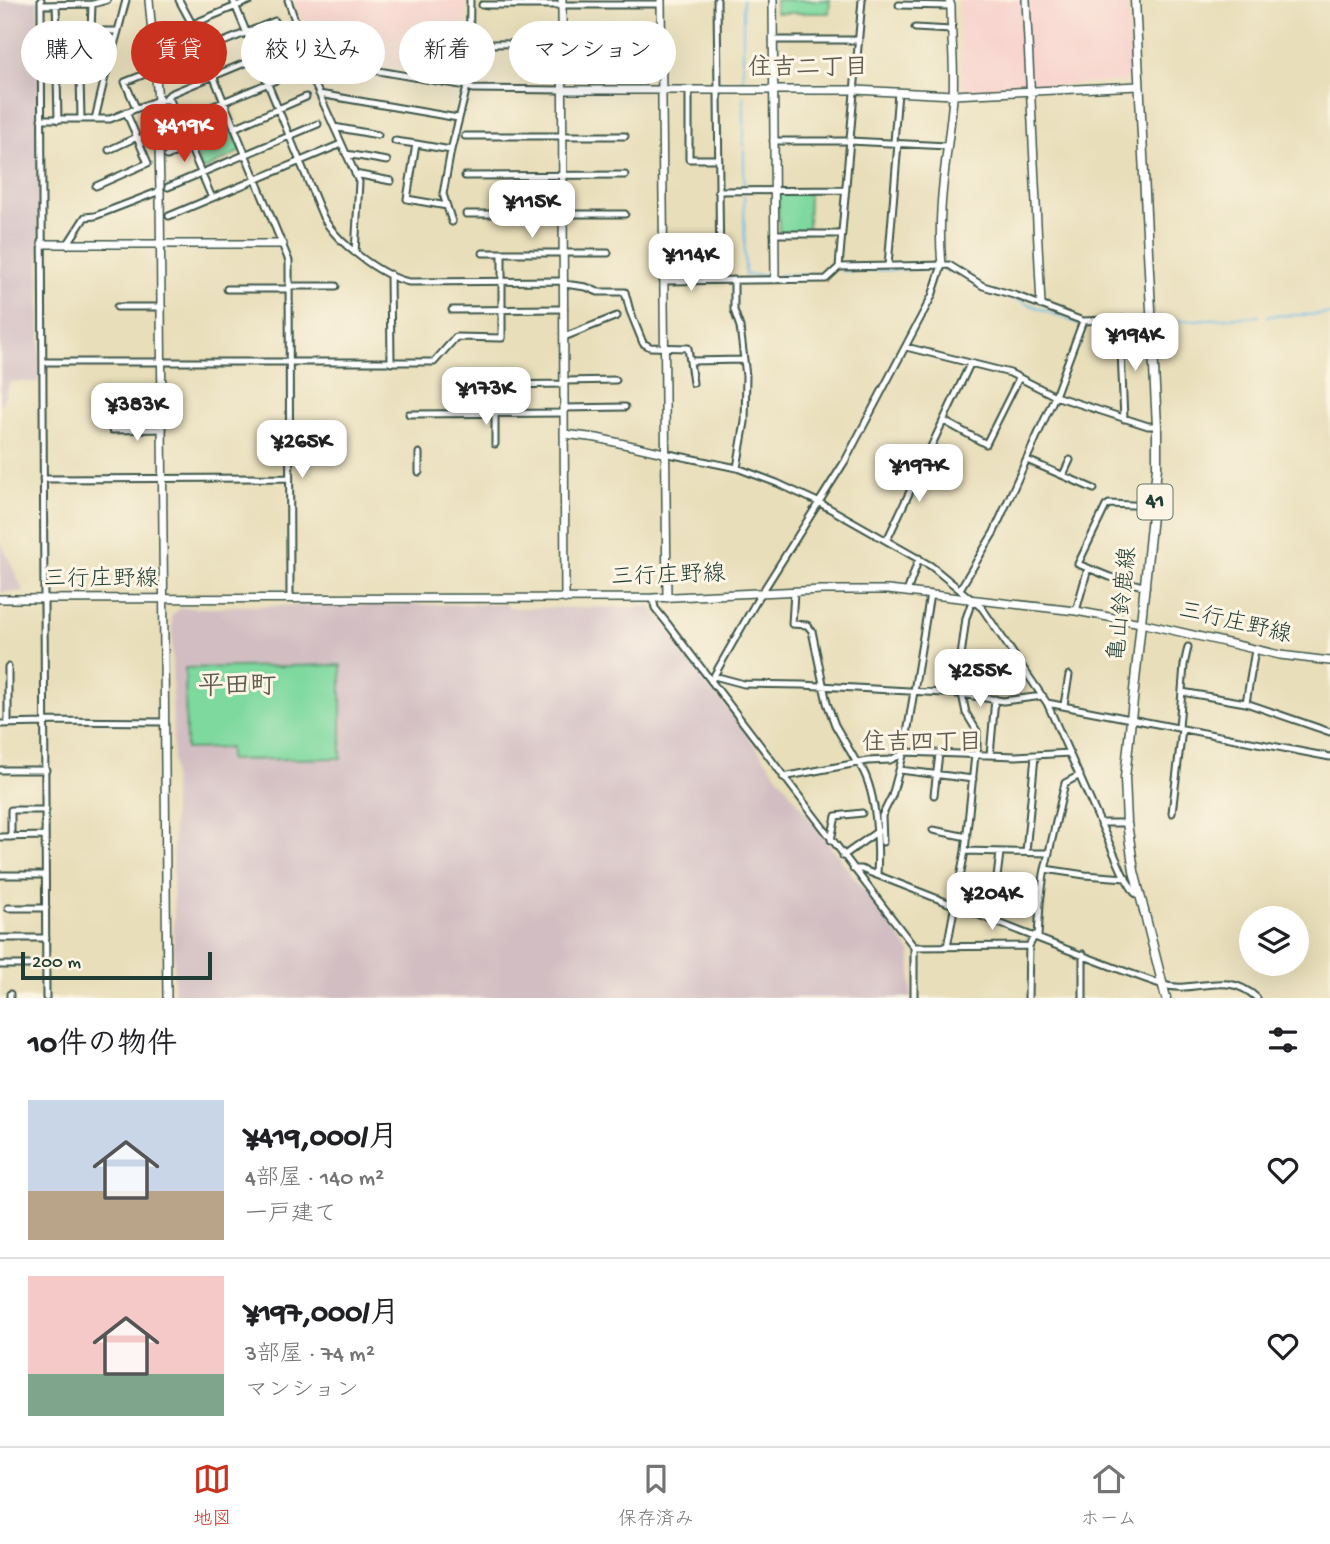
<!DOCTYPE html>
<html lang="ja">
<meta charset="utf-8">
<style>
body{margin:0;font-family:"Gochi Hand","Klee One",sans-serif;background:#f6f6f6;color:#202124;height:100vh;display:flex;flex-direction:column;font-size:26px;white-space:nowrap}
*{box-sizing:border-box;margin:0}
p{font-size:23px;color:#757577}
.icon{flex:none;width:38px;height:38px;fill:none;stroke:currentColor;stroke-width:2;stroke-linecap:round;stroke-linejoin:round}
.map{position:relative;height:998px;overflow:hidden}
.drawer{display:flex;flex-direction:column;background:#fff;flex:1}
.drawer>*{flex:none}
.top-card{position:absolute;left:21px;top:21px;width:700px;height:63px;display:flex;gap:14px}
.controls{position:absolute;left:1239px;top:906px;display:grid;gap:14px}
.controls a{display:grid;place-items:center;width:70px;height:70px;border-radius:50%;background:#fff;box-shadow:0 7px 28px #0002;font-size:35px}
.scale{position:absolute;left:21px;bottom:18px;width:191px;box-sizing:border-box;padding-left:7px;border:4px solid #1f3d34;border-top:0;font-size:19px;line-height:24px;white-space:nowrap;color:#1f3d34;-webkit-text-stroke:5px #fcf5e5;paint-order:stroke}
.price{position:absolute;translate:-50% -60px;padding:0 16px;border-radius:14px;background:#fff;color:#222;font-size:23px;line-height:46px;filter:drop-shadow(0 2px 4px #0008)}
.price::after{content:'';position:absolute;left:50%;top:42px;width:21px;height:16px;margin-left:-10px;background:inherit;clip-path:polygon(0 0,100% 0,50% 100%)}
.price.current{background:#c8321e;color:#fff}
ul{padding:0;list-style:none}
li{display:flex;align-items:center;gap:21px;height:175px;padding:0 28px}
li+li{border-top:2px solid #e0e0e0}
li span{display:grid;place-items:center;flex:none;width:196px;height:140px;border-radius:0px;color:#555}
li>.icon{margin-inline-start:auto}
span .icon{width:84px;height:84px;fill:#fffc;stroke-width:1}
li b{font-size:30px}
h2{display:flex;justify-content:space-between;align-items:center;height:84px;padding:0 28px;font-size:30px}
.chip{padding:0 24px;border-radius:32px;background:#fff;box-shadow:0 7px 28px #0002;font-size:24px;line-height:63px}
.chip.current{background:#c8321e;color:#fff}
.tabs{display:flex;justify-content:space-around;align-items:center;height:98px;border-top:2px solid #e0e0e0;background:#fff;font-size:19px;color:#757577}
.tabs a{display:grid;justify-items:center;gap:4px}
.tabs .current{color:#c8321e}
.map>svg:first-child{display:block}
.built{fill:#f7d0cb}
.industrial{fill:#d2bec2}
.green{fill:#7ed99f;stroke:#4e8b6a;stroke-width:2}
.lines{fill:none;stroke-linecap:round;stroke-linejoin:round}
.stream{stroke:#6bbae6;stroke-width:2}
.street-casing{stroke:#3d5548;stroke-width:9}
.secondary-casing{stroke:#3d5548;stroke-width:10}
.primary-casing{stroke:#3d5548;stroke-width:11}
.street{stroke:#fff;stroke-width:5}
.secondary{stroke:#fff;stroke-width:7}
.primary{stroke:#fff;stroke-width:8}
.labels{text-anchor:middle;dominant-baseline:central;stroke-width:6;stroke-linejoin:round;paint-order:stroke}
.shield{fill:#fcf5e5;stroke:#617469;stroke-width:2}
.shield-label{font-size:21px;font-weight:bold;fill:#1f3d34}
.street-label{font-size:23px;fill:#1f3d34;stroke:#fcf5e5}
.neighbourhood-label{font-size:24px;font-weight:bold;fill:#615c51;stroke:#fcf5e5}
.quarter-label{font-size:26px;font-weight:bold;fill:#615c51;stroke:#fcf5e5}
</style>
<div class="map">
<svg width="1330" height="998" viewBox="0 0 1330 998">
<rect width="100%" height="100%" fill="#fcf5e5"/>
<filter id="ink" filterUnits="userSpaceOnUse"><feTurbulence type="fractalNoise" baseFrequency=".0143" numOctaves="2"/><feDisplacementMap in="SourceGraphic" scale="14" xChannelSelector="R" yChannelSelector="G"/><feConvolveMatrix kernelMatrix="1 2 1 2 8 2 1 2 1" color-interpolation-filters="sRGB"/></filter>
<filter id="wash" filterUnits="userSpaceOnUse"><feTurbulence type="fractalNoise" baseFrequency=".00686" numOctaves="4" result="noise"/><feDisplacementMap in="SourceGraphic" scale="28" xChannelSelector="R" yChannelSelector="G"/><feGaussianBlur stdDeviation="1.57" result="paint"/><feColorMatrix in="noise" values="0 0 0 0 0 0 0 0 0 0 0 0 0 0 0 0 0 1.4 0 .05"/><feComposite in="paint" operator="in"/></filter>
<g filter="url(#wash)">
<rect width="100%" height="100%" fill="#e8deb9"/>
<path class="built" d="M294 0H466L465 77 462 79 314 52Z
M959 0H1128L1131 71 1127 81 963 91Z"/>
<path class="industrial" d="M0 0H38L40 382H10L0 407Z
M0 540 24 592H0Z
M507 604 508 608 651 607 911 953V998H174L172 615 180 608H219L230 606Z"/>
<path class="green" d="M776 0H830L829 13H776Z
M221 105 241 151 204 170 202 169 182 122Z
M780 193H809L808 232H779L778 196Z
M341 665V758L229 760V748L186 749 185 668Z"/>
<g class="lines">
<path class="stream" d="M743 0V86
M744 96V186
M744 196 745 275H768
M945 270 956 272
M842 271 937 269
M780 275H823
M967 279 982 289 1021 301 1079 324
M1267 316 1330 314
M1162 322 1259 316
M1085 324 1144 322"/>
</g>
</g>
<g filter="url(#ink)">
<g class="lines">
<g class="street-casing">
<path id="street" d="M41 0 46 998
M179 0 192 24 289 261 290 598
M233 0 323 217C337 243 381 276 409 282L564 281
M288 0 301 38 314 62
M717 0 720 280
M625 4H661
M41 5 93 4 107 0
M56 5 57 31H118L105 77
M482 5H625
M899 5 951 6
M915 28 951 30
M91 31 92 4
M118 31 126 0
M161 37 251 0
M773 40H859
M483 44 661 43
M164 66 275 21
M41 69H51L57 77 58 120
M57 77H80L81 119
M80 77H105L95 119
M689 91V159H718
M319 94 458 118
M165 99 170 94 286 46
M136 108 125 82 155 70
M41 119H110L158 100H170L212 198
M166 126 307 67
M334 127 378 135
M234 128 306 97
M465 136H625
M138 139 158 132
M395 141 416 144
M773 141H850L947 146
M894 142 898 92
M109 150 137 137
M346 154 387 161
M167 156 190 146
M355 174 391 181
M465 176 625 175
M96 186 148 163 126 112
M168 187 318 124
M718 191 846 190
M447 206 407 199 416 144 451 150
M466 214H625
M169 216 341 144
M452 222 443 194 451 150 469 79 470 0
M774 234H842
M67 245 85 217 95 216 160 191
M355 253 359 182 307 67 314 62H326L466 86 473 89 562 90
M483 253H608
M888 266 898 143
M839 267 862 0
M390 274 391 363
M734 280V310L740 327 746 376 745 422 737 468
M663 281 826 279 839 267 949 265 983 286 1017 296 1083 321 1152 318
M564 284 586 287 598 292H625L630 311 643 343 650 347 688 348 693 383
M289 286H336
M227 289H289
M117 307H162
M452 310 564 309
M1083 321 1055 396 1148 426H1157
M1120 329 1124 419
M564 337 617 316
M906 347 1010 373 1055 396 994 532 960 589
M691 361 743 360
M43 362H434L456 337 502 338V254
M564 381 616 380
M493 385 564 384
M564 408 625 407
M495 413V444
M409 414 564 413
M944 421 986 444 1018 380
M112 430 163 429
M664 453 737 468 777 483 820 503 931 566 982 608 1047 703 1123 874 1134 892 1140 897
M1027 460 1094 489
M419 472V453
M1063 475 1070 460
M43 479 289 478
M887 540 970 364
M1146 587 1110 577 1078 564 1106 506 1109 504 1154 506
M794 592 792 624 807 625 812 631 827 703 835 725 857 763
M907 592 919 558
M653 598 655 608 667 623 914 947V998
M1076 611 1088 568
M8 667V724
M714 676 744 684 802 685 962 694 1003 701 1043 696
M711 681 756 602 845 461 932 296 942 265
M1182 692 1246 703 1330 732
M956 694 966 618 972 601
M962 694 966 713 977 731V754
M1047 703 1330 757
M1246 703 1255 650
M1064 705 1069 675
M45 721 165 722
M0 724 46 723
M1179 728 1184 665 1188 647
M904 752 1016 756 1070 753
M990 755 995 699
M858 762C877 788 879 843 877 874
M0 770H46
M900 770 973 779
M783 777 868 761 890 760 903 754
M934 795 939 754
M1172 813 1182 729
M1103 823H1127
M933 830 967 837
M0 837 45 836
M11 837V810H46
M831 840 836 816 862 813
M883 842 882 816 892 796 904 752 930 594
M965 851 1049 853
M1026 852 1035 756
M843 856 878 831
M853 869H861C961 907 1060 949 1160 984 1195 996 1224 968 1257 998
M1045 869 1085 875 1126 878
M0 875H45
M1020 885 1042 888
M8 908H46
M992 918 1000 853
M1038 937 1040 903 1044 874 1065 783 1080 775
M0 938H46
M914 947 1029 946
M947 947 965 851 975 755
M1083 954V998
M0 965H46
M10 998V994
M1028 998 1029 946 1035 935"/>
</g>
<g class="secondary-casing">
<path id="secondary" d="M149 0 158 100 160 191 167 998
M562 0 565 599
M661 0 667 598
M773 0 775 279
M1026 0 1041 305
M562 90H855L953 95 1139 86
M42 244H283
M942 265C936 206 948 156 953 98 955 68 951 37 951 6L949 0
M564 434 597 438 664 453
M0 599 653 598 822 590H888L1076 611 1141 623 1280 655 1330 661"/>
</g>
<g class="primary-casing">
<path id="primary" d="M1135 0 1157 426V467L1125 778 1127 823 1134 871 1166 998"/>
</g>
<use href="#street" class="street"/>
<use href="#secondary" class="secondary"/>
<use href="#primary" class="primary"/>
</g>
</g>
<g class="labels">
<rect class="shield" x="1137.5" y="484.5" width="35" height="35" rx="5"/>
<g class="shield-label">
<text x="1155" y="502">41</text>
</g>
<g class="street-label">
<text transform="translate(668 577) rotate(-2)">三行庄野線</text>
<text x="101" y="580">三行庄野線</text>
<text transform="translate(1124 604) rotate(-84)">亀山鈴鹿線</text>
<text transform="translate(1235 624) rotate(13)">三行庄野線</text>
</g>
<g class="neighbourhood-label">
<text x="808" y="69">住吉二丁目</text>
<text x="922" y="744">住吉四丁目</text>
</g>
<g class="quarter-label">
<text x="237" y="688">平田町</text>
</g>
</g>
</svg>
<div class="controls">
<a><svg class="icon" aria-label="layers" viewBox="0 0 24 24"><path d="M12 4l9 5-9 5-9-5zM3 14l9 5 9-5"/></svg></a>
</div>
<div class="scale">200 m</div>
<b class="price current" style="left:184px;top:164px">¥419K</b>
<b class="price" style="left:532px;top:240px">¥115K</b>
<b class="price" style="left:691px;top:293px">¥114K</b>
<b class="price" style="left:1135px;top:373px">¥194K</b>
<b class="price" style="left:486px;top:427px">¥173K</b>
<b class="price" style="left:137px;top:443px">¥383K</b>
<b class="price" style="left:302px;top:480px">¥265K</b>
<b class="price" style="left:919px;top:504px">¥197K</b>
<b class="price" style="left:980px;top:709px">¥255K</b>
<b class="price" style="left:992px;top:932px">¥204K</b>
<div class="top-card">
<a class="chip">購入</a>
<a class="chip current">賃貸</a>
<a class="chip">絞り込み</a>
<a class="chip">新着</a>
<a class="chip">マンション</a>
</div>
</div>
<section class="drawer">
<h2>10件の物件<svg class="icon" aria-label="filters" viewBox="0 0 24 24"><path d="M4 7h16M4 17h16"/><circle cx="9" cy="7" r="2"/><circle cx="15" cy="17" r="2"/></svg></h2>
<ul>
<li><span style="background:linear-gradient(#c9d6e8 65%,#b9a48a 0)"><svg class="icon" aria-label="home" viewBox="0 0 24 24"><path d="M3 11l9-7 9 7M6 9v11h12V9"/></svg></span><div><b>¥419,000/月</b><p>4部屋 · 140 m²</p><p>一戸建て</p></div><svg class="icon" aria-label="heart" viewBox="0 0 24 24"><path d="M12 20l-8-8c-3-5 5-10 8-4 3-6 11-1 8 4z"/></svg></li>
<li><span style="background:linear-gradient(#f6c9c9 70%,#7fa58c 0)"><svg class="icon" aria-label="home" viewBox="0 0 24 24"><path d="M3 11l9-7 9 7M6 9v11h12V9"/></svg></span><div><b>¥197,000/月</b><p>3部屋 · 74 m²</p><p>マンション</p></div><svg class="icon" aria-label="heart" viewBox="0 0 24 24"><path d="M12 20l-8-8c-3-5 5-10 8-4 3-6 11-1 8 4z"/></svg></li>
</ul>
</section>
<nav class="tabs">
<a class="current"><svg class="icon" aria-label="map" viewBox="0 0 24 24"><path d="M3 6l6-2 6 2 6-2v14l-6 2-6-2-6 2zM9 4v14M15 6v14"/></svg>地図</a>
<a><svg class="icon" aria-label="saved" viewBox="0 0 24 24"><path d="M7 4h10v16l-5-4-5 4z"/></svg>保存済み</a>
<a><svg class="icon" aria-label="home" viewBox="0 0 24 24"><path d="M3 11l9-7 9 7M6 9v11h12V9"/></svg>ホーム</a>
</nav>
